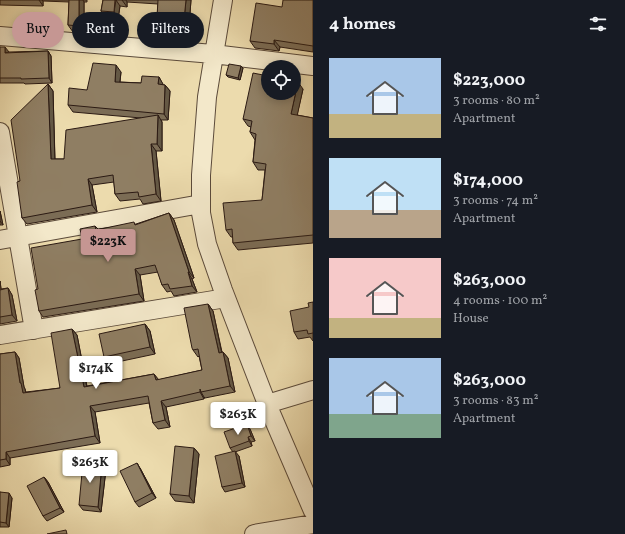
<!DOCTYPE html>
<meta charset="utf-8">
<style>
body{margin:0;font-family:Vollkorn,serif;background:#20242c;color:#f1f3f6;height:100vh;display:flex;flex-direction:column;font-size:15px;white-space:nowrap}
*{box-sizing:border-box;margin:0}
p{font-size:13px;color:#9ea1a6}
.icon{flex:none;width:22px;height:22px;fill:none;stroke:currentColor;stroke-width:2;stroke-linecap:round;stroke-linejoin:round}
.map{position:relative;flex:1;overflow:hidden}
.drawer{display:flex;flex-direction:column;background:#171b24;width:312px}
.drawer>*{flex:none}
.top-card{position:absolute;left:12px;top:12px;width:241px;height:36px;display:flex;gap:8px}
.tools{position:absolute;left:261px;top:60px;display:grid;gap:8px}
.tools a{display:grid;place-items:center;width:40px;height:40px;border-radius:50%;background:#171b24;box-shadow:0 2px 10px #0003;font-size:20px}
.price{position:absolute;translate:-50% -34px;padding:0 9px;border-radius:4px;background:#fff;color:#222;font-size:13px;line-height:26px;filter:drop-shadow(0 1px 2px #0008)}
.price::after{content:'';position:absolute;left:50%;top:24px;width:12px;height:9px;margin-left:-6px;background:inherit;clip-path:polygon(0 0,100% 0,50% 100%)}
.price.selected{background:#c59692;color:#111}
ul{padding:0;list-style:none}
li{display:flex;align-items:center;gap:12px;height:100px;padding:0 16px}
li span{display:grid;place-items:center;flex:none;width:112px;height:80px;border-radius:0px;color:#555}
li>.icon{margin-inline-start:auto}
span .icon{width:48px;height:48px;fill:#fffc;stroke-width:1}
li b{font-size:17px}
h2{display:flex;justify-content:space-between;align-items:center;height:48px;padding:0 16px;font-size:17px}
.tag{padding:0 14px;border-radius:18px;background:#171b24;box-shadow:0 2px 10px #0003;font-size:14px;line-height:36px}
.tag.selected{background:#c59692;color:#111}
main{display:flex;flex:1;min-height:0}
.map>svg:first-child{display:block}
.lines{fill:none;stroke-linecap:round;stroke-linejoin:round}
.minor-casing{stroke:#5b4a3a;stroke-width:20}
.minor{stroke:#f3e8ca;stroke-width:18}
.wall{fill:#7b6c55;stroke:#2b1a13}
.shaded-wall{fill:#645845;stroke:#2b1a13}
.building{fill:#8f7e63;stroke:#2b1a13}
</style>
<main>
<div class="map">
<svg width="313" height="534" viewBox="0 0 313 534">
<rect width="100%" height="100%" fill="#ecdbad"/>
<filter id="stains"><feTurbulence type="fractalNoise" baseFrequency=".005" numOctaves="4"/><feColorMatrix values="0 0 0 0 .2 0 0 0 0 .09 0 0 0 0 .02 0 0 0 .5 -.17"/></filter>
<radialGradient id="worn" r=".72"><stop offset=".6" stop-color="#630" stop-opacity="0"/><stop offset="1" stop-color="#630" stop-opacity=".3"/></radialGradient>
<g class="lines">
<g class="minor-casing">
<path id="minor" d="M223 0 207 97 201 175V213L207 244 223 290 267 404 313 511
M0 36 213 54 313 66
M0 132 34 330
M0 240 201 204
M0 335 226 298
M267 404 313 390
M254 534 313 524"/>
</g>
<use href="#minor" class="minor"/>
</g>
<path class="wall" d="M0 0H87V2H84V33L73 32 68 25 69 2 43 1V6L0 5Z
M103 0H191L189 26 162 24 157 17 158 4 127 2V7L120 6 118 19 106 18 101 11Z
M313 0V52L280 47 279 51 255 48 250 41 282 7Z
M0 47 9 52 48 51 51 56 52 83 25 84 24 83H0Z
M241 66 243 68 240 80 228 77 226 75Z
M121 72 120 82 141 83 159 77 163 85H165L170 91 168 120H161L162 122V151H156L161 201 143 204 140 199 120 201 115 194 114 182 92 185 97 212 27 224 22 218 20 181 48 84 53 91 55 159H64L141 118 73 112 68 105 87 90Z
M303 89 297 115 313 118V243L238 250 233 243V237H231L226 230 262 200 265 170H258L253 162 255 140 250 132 251 127 248 126 243 119Z
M0 211 3 225H0Z
M169 213 174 220 194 278 192 279 197 292 174 296 171 291 167 292 162 285 158 272 140 275 144 301 43 317 39 311 38 289 82 239 95 226 98 229 136 224Z
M0 281 1 289 8 288 12 295 17 321 0 324Z
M313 302V341L310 337 298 339 294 332Z
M208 304 213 311 222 352H223L228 358 235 392 205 398 204 397V399L166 407 170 427 158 429 153 423 149 403 95 412 100 443 10 458V465L0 467V354L15 352 19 358 24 387 25 389 26 392 60 388 72 329 77 335 87 386 154 374 158 380 202 370 199 356 198 357 193 350Z
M145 324 150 331 155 354 108 364 104 357Z
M250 429 255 441 251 442 252 446 235 452 239 456 245 487 225 492 222 487 233 452 230 448Z
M194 448 199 454 194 503 175 501 170 494Z
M140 468 156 498 139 507 135 502Z
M106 469 101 512 83 510 79 505Z
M44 477 48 482 64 512 47 521 43 516Z
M0 492 12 498 9 527H0Z"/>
<path class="shaded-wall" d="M39 0H42L43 1V6Z
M79 0H83L84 2V33L79 26Z
M116 0 120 6 118 19 114 12Z
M122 0H126L127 2V7Z
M186 0H191L189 26 184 20Z
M274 40 280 47 279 51 274 44Z
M5 47 9 52 5 53Z
M48 51 51 56 52 83 49 78Z
M116 65 121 72 119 89 115 82Z
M241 66 243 68 240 80 238 78Z
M159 77 163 84V91L158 84Z
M298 82 303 89 296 121 291 114Z
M48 84 53 91 55 165 51 159Z
M165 85 170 91 168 120 164 114Z
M158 115 162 122V151L157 144Z
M151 144 156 151 161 201 156 194Z
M88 179 92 185 97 212 92 205Z
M0 211 3 225 0 221Z
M169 213 174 220 194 278 189 272Z
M135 269 140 275 144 301 139 294Z
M188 272 192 279 197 292 192 286Z
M0 281 2 296 0 293Z
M8 288 12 295 17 321 12 315Z
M208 304 213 311 223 359 219 353Z
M145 324 150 331 155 354 150 347Z
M72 329 77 335 88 393 84 387Z
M15 352 19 358 24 387 25 389 27 399 23 393 20 383Z
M223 352 228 358 235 392 230 386Z
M154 374 159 380H156Z
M200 389 201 392 204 397V399L200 392Z
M161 401 166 407 170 427 165 420Z
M90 406 95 412 100 443 95 436Z
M247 424 250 429 255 441 251 436Z
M248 437 251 442 252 446 249 441Z
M194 448 199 454 194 503 189 496Z
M235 451 239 456 245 487 242 483Z
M6 452 10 458V465L6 459Z
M137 463 140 468 156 498 152 493Z
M102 464 106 469 101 512 98 507Z
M44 477 48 482 64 512 60 508Z
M9 493 12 498 9 527 6 523Z"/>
<path class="building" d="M69 0H79V26L68 25Z
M103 0H115L114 12 101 11Z
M158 0H186L184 20 157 17Z
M283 0H313V46L274 40V44L250 41 256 3 282 7Z
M0 47H5V53L48 51 49 78 21 79V78H0Z
M93 63 116 65 115 82 141 83 142 76 159 77 158 84 165 85 164 114 68 105 69 88 87 90Z
M229 64 241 66 238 78 226 75Z
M253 73 268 76V93H294V81L298 82 291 114 313 118V235L233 243 232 229 226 230 223 203 262 200 266 164 253 162 256 134 250 132 252 121 243 119Z
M48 84 51 159H64L66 130 158 115 157 144H151L156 194 139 197 138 192 115 194 113 175 88 179 92 205 22 218 17 182 20 181 11 120Z
M169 213 189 272H188L192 286 170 289 168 284 162 285 155 265 135 269 139 294 39 311 35 290 38 289 31 248 82 239 80 229 95 226 96 230 134 222 135 225Z
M8 288 12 315 0 317V290Z
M313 302V333L308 334 307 330 294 332 290 311 309 307 308 303Z
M208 304 219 353 223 352 230 386 201 392 200 389V392L161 401 165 420 153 423 148 396 90 406 95 436 6 452V459L0 460V354L15 352 20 383H21L23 393 60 388 51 333 72 329 84 387 154 374 156 380 202 370 198 349 193 350 192 348 184 308Z
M145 324 150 347 104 357 99 334Z
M247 424 251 436 248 437 249 441 230 448 224 432Z
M175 446 194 448 189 496 170 494Z
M235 451 242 483 222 487 215 456Z
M83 462 102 464 98 507 79 505Z
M137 463 152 493 135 502 120 471Z
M44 477 60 508 43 516 27 486Z
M0 492 9 493 6 523 0 522Z
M66 530 67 534H47Z"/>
<rect width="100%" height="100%" filter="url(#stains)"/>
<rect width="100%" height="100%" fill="url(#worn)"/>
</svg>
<div class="tools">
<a><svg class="icon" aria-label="locate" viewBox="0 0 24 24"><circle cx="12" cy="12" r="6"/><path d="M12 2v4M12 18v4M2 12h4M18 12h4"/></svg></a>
</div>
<b class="price selected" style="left:108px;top:263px">$223K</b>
<b class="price" style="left:96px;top:390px">$174K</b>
<b class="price" style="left:238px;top:436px">$263K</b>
<b class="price" style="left:90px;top:484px">$263K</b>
<div class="top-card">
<a class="tag selected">Buy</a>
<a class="tag">Rent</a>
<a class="tag">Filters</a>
</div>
</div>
<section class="drawer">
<h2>4 homes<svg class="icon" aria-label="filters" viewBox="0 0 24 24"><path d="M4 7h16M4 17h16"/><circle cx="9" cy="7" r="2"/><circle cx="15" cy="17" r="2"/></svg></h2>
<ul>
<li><span style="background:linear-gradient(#a9c7e8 70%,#c2b280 0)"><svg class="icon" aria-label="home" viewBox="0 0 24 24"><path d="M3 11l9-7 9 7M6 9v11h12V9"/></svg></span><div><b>$223,000</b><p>3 rooms · 80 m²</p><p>Apartment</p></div></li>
<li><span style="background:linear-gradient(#bfe0f5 65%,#b9a48a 0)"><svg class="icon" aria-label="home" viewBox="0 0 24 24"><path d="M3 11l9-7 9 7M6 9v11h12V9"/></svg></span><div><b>$174,000</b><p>3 rooms · 74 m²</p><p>Apartment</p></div></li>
<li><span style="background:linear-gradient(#f6c9c9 75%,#c2b280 0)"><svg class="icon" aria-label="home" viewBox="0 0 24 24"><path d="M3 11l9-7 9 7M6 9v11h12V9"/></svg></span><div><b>$263,000</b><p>4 rooms · 100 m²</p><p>House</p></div></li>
<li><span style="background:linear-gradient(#a9c7e8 70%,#7fa58c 0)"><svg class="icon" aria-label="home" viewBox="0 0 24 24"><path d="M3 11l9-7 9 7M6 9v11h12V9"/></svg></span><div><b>$263,000</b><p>3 rooms · 83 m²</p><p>Apartment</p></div></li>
</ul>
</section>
</main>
